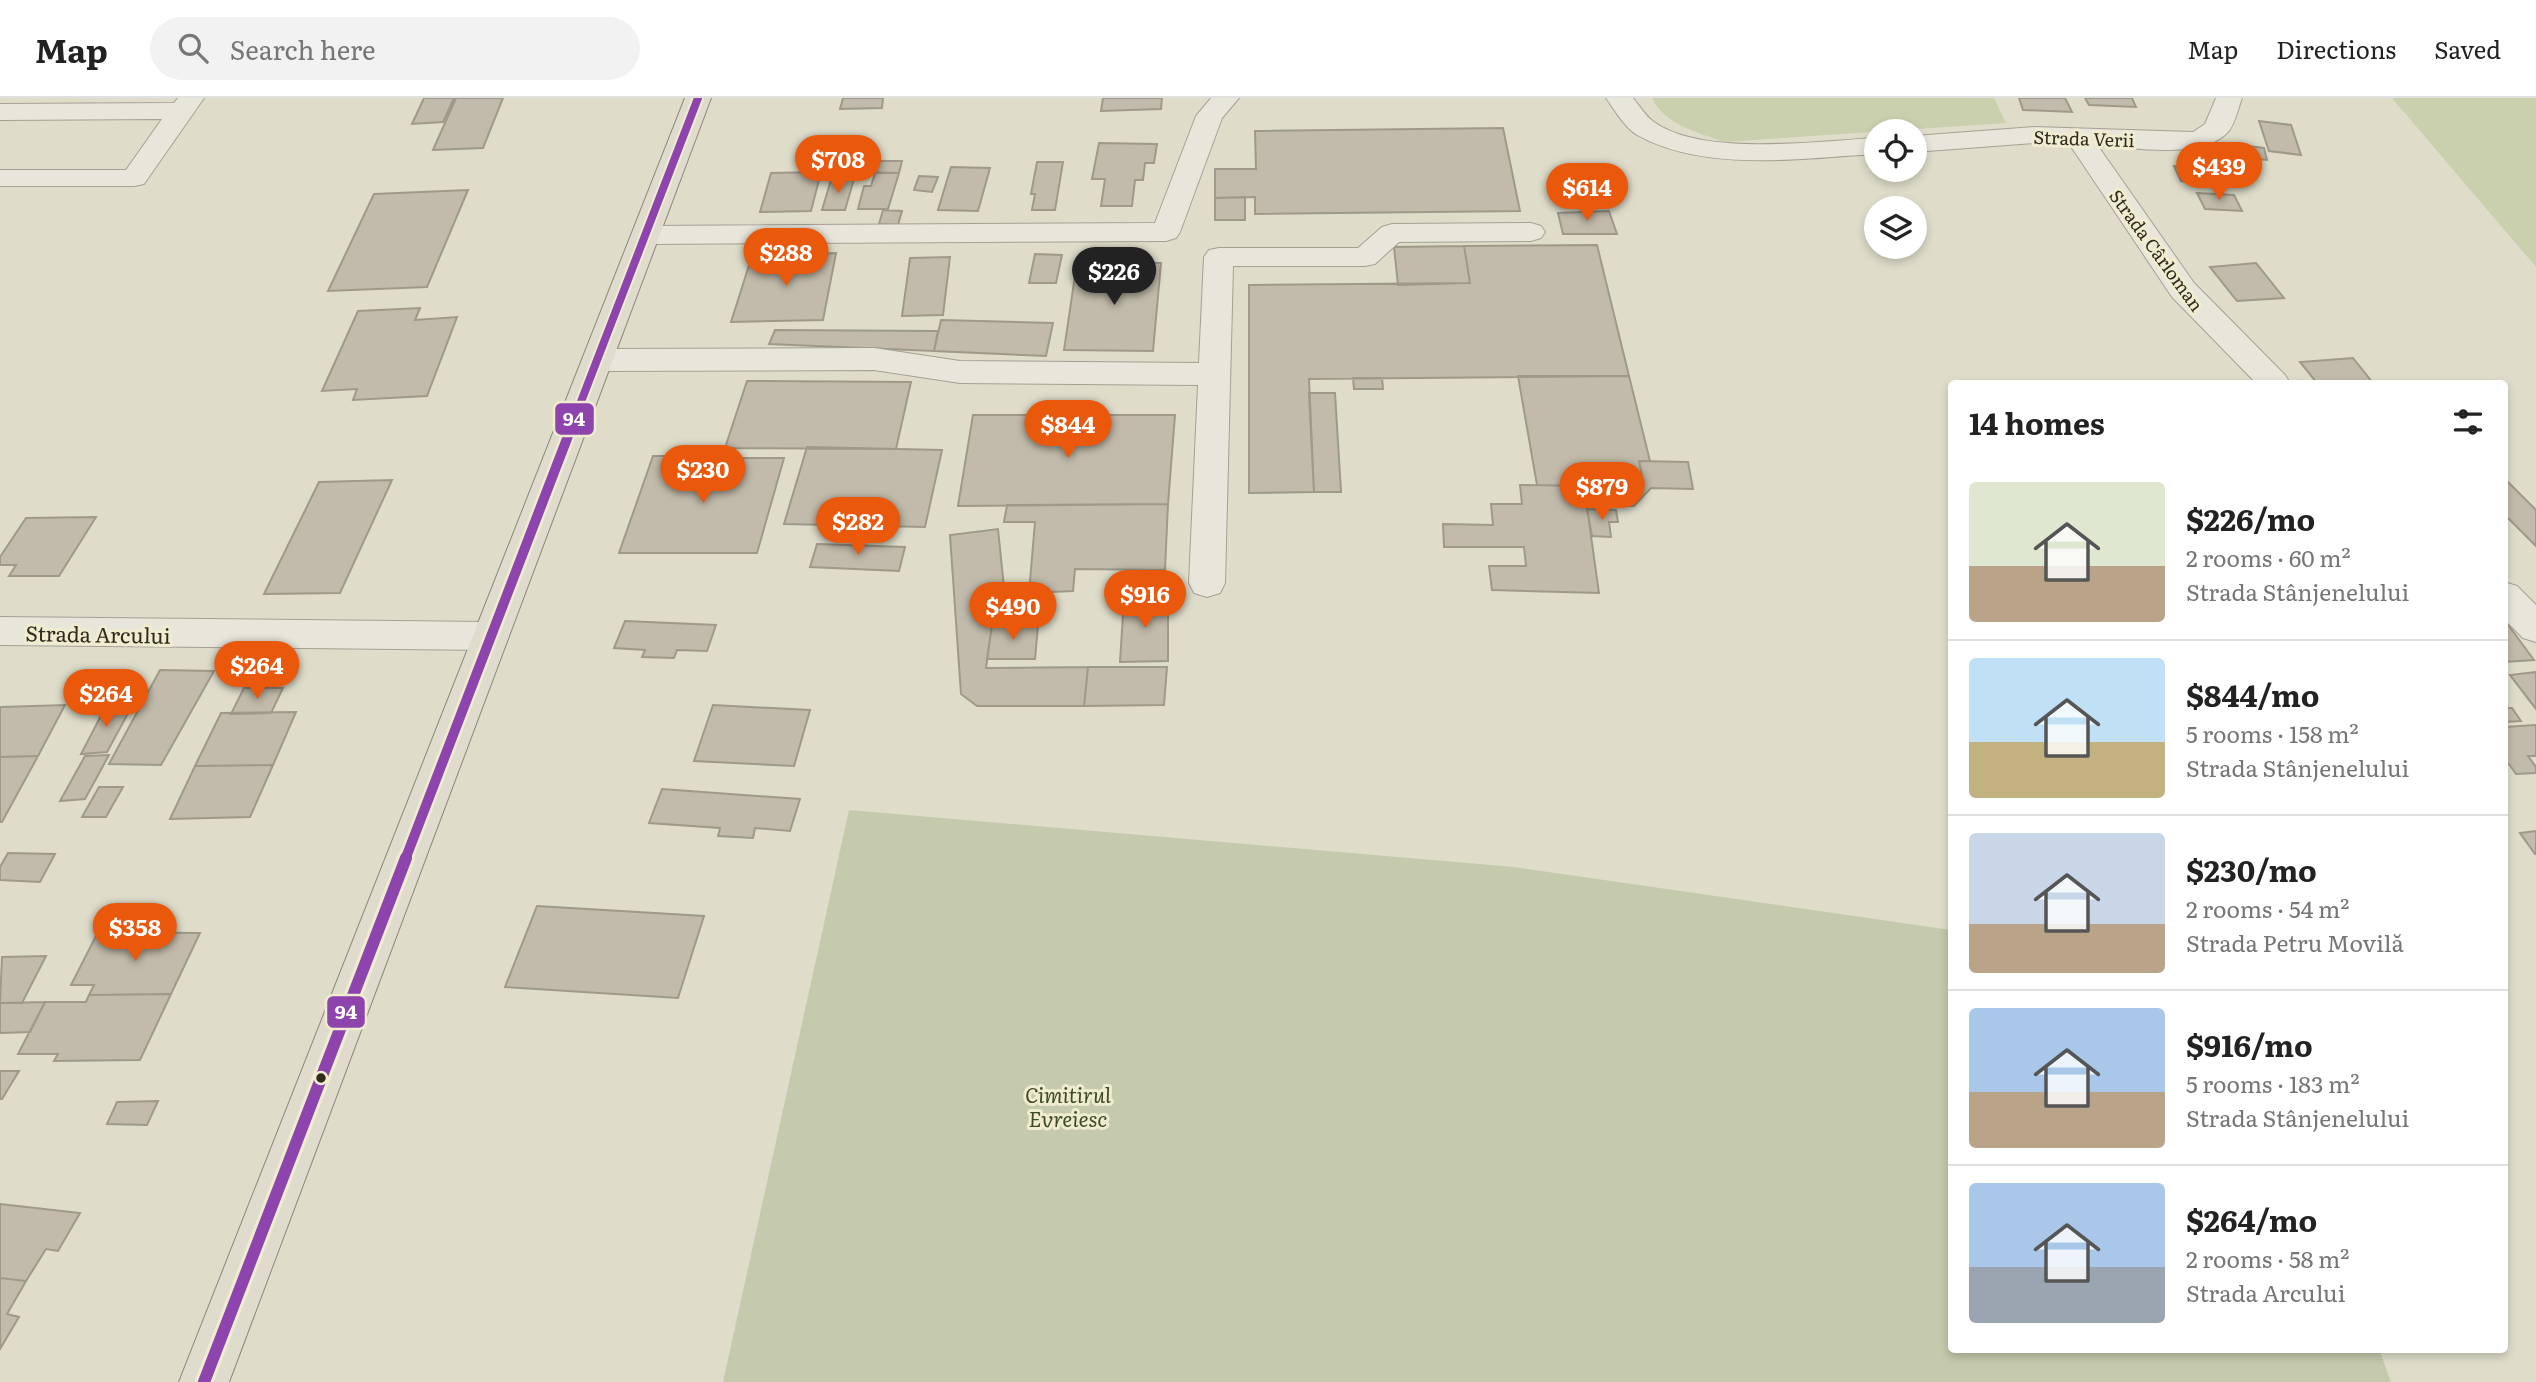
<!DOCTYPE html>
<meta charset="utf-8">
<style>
body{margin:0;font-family:Literata,serif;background:#f2f2f2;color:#222;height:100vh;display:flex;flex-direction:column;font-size:26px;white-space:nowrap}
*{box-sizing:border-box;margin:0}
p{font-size:23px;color:#767676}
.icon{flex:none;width:38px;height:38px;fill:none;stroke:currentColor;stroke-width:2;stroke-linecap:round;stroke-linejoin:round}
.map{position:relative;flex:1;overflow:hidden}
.drawer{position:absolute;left:1948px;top:282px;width:560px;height:973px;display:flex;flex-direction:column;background:#fff;border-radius:7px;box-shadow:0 4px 10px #0003}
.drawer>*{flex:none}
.fabs{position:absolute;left:1864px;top:21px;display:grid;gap:14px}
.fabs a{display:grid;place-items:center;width:63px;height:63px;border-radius:50%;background:#fff;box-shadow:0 4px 10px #0003;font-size:35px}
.price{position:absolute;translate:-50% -60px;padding:0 16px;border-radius:24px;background:#ea580c;color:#fff;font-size:23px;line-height:46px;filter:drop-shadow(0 2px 4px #0008)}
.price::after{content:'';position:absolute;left:50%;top:42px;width:21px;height:16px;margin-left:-10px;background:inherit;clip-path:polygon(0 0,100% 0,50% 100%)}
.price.active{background:#222;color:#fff}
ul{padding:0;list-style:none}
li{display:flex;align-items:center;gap:21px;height:175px;padding:0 21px}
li+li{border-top:2px solid #e0e0e0}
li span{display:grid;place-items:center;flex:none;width:196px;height:140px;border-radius:7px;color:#555}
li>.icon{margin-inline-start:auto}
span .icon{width:84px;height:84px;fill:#fffc;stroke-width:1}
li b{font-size:30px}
h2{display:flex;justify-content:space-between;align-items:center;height:84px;padding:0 21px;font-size:30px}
header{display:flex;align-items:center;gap:42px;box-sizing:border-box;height:98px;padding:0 35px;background:#fff;border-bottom:2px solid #e0e0e0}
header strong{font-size:33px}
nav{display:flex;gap:38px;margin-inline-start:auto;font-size:24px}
.search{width:490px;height:63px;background:#f2f2f2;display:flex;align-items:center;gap:18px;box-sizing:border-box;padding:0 24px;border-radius:38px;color:#767676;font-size:26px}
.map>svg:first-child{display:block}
.green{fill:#cacfae}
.cemetery{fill:#c5caad}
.building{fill:#c2bbab;stroke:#9f998a;stroke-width:2}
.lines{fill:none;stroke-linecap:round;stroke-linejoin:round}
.minor-casing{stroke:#a4a094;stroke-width:2}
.major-casing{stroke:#89867a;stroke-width:2}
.minor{fill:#e8e6db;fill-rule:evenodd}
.major{fill:#dfdccd;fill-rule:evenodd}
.bus-1-far2-casing{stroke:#f0ecd0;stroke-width:12}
.bus-1-far1-casing{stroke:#f0ecd0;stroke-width:15}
.bus-1-casing{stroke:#f0ecd0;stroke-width:18}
.bus-1-far2{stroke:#8e44ad;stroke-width:8}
.bus-1-far1{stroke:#8e44ad;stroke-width:10}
.bus-1{stroke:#8e44ad;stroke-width:12}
.bus-dot{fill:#312a1d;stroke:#f0ecd0;stroke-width:2.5}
.labels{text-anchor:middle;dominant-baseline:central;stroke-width:6;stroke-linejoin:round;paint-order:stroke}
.far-street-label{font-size:18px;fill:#312a1d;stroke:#f0ecd0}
.street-label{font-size:21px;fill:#312a1d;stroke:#f0ecd0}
.park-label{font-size:21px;font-style:italic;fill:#3c4b26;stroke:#f0ecd0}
.line-badge{stroke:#f0ecd0;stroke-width:2.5}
.badge-label{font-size:19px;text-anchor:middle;font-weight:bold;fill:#fff}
</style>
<header>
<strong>Map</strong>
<div class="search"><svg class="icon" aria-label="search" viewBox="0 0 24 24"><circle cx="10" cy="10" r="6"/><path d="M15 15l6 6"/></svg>Search here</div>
<nav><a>Map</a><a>Directions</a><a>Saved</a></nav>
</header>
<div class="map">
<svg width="2536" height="1284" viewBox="0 0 2536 1284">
<rect width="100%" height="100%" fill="#dfddca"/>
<path class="green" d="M1652 0H1994L2006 25 1724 44C1697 34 1665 27 1652 0Z
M2392 0H2536V169Z"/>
<path class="cemetery" d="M849 712 1514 769 1951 832V1251H2379L2391 1284H723Z"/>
<path class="building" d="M424 0H454L443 24 412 26Z
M456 0H503L483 50 433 52Z
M843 0H883L882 10 840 11Z
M1103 0H1162L1161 11 1101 13Z
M2019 0H2065L2072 14 2023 12Z
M2085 0H2132L2136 9 2089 7Z
M2259 23 2291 27 2301 57 2269 53Z
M1503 30 1520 113 1255 116V99L1215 100V71H1256L1255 33Z
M1099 45 1157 46 1154 65H1145L1143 82H1135L1132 108H1101L1105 81H1092Z
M2240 47 2264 50 2267 62 2244 60Z
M837 56H850L847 69 833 68Z
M811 60H825L821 74 807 75Z
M869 63H902L899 75 865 74Z
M1037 64H1063L1055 112H1032L1035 96H1031Z
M2174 68 2206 70 2212 86 2181 83Z
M951 69 990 70 978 113 938 112Z
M821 74 811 113 760 114 771 75Z
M875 75H899L888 111H858L864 88H871Z
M919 78 938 79 932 94 914 92Z
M854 81 845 112H822L831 82Z
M468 92 427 189 328 193 374 96Z
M2197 95 2234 97 2242 113 2205 111Z
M1245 99V122H1215V100Z
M883 112 902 113 898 127 879 126Z
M1609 113 1617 136H1563L1558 115Z
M1597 147 1629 278 1309 281 1314 394 1249 395V187L1470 185 1464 148Z
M1464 148 1470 185 1398 187 1394 149Z
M836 155 823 222 731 224 752 158Z
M1035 156 1062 157 1056 185H1029Z
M950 159 943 217 902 218 910 160Z
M1077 164 1161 165 1153 253 1064 252Z
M2256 165 2284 200 2237 203 2210 169Z
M420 210 415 222 457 219 427 298 353 302 357 291 322 293 358 213Z
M941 222 1053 225 1046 258 934 253Z
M775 232 938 233 934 253 769 246Z
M2353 260 2373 285H2317L2300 264Z
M1518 278H1629L1650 363H1639L1642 378 1582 377 1584 388 1537 387Z
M1353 280H1382L1383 291H1354Z
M747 283 911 284 896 351 725 350Z
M1309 295H1335L1341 394H1314Z
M973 317H1175L1168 406 958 408Z
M807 349 942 352 925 429 784 426Z
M699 350H725L721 360H784L757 455H619L653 358H696Z
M1639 363 1688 364 1693 391 1651 390 1634 408 1586 407 1582 377 1642 378Z
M2504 380 2536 412V448L2504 416Z
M392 382 340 495 264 496 319 384Z
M1520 387 1584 388 1599 495 1492 492 1489 468H1526L1524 449H1444L1443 426 1493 427 1491 406H1522Z
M1168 406 1165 472 1075 471 1073 493 1029 495 1035 424H1004L1007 407Z
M1587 411 1616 412 1618 424H1609L1611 439 1592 438Z
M96 419 59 478H9L16 467H0V459L26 420Z
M998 431 1006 509 992 527 986 570 1088 569 1084 608H977L961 596 950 437Z
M817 446 905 449 899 473 810 469Z
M1124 500H1168V563L1120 564Z
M625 523 716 527 707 553 677 552 674 560 642 559 645 552 614 550Z
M2504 524H2506L2534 562 2504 564Z
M992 527 1038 528 1035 561H987Z
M1088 569H1167L1164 607 1084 608Z
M160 572 214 573 161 667 109 666Z
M2536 574V611L2510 577Z
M244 590H283L271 615 231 616Z
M65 607 38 658 0 659V609Z
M713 607 810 612 794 668 694 663Z
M106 608H132L107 654 81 656Z
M2504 610H2512L2521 623 2504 624Z
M296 614 273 667 195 668 221 615Z
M2536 627V658H2528L2536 669V675L2516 676 2509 666 2504 667V629Z
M109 657 85 701 60 703 85 658Z
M38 658 2 724H0V659Z
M273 667 250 719 170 721 195 668Z
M99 689H123L106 719H82Z
M662 691 800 701 790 733 755 730 753 740 718 738 720 730 649 725Z
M2536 733V756H2535L2520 735Z
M8 755 55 756 40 784 0 782V769Z
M537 808 704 818 678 900 505 889Z
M98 834 200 835 171 896 89 897 94 887H71Z
M46 858 22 905H0L2 859Z
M171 896 140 962 54 963 58 956H18L45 904H86L89 897Z
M45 904 30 934 0 935V905Z
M0 973H19L2 1001H0Z
M158 1003 147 1027 107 1026 117 1004Z
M0 1106 80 1115 58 1153 46 1151 26 1183 0 1180Z
M0 1180 26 1183 7 1216 19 1219 0 1251Z"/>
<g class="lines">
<g class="minor-casing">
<path id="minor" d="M178 0H204L144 86 134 88H0V72H126L162 21 0 22V6L174 5Z
M1211 0H1239L1222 20 1180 134 1176 140 1166 143 645 146 635 143 631 137 635 131 645 128 1155 125 1196 18Z
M1606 0H1633C1639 7 1646 19 1654 24 1703 59 1818 43 1876 40V56C1802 60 1705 75 1637 37 1625 30 1614 11 1606 0Z
M2216 0H2242C2238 11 2235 27 2227 35 2201 62 2133 49 2098 48L2194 185 2285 277 2290 285H2256L2172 199 2070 47 2034 45 1914 54V38L2034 29 2193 34 2205 26Z
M1531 125 1541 128 1545 134 1541 140 1531 143 1399 144 1375 166 1365 168H1233L1225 485 1220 495 1207 499 1194 495 1189 485 1198 287 960 285 874 272 598 273 587 269 582 262 587 255 598 251 874 250 960 263 1199 265 1204 159 1209 152 1219 150H1358L1382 129 1392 126Z
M2504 484 2517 488 2536 507V544L2523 540 2504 521Z
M0 519 491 524 504 528 509 538 504 548 491 552 0 547Z"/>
</g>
<g class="major-casing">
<path id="major" d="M685 0H711L229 1284H179Z"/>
</g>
<use href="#minor" class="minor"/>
<use href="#major" class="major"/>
<g class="bus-1-far2-casing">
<path id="bus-1-far2" d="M567 340 698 0"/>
</g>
<g class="bus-1-far1-casing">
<path id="bus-1-far1" d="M405 762 568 338"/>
</g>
<g class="bus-1-casing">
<path id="bus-1" d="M204 1284 406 760"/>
</g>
<use href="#bus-1-far2" class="bus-1-far2"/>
<use href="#bus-1-far1" class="bus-1-far1"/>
<use href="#bus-1" class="bus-1"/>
</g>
<circle class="bus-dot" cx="321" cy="980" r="6"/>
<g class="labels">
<g class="far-street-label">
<text transform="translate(2084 40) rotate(2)">Strada Verii</text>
<text transform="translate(2157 152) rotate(54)">Strada Cârloman</text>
</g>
<g class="street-label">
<text transform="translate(98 535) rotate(1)">Strada Arcului</text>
</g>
<g class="park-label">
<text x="1068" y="995">Cimitirul<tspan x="1068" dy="24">Evreiesc</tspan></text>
</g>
</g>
<g class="line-badge">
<rect x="554" y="304" width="41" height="34" rx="7" fill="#8e44ad"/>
<rect x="326" y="897" width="40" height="34" rx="7" fill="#8e44ad"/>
</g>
<g class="badge-label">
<text x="574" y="328">94</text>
<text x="346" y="921">94</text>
</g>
</svg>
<div class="fabs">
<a><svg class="icon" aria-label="locate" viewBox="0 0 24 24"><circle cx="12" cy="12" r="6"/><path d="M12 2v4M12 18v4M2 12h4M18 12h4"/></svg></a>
<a><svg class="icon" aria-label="layers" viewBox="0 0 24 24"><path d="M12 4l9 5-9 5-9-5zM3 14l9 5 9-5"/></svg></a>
</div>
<b class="price" style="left:838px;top:97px">$708</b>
<b class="price" style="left:2219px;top:104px">$439</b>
<b class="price" style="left:1587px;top:125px">$614</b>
<b class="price" style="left:786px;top:190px">$288</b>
<b class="price active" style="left:1114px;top:209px">$226</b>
<b class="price" style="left:1068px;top:362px">$844</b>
<b class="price" style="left:703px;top:407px">$230</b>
<b class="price" style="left:1602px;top:424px">$879</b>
<b class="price" style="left:858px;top:459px">$282</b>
<b class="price" style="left:1145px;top:532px">$916</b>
<b class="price" style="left:1013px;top:544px">$490</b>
<b class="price" style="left:257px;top:603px">$264</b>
<b class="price" style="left:106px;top:631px">$264</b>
<b class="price" style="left:135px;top:865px">$358</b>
<section class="drawer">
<h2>14 homes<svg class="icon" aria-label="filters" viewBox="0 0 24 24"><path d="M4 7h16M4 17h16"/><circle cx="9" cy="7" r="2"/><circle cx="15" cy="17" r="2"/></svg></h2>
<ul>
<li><span style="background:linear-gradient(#dfe7d0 60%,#b9a48a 0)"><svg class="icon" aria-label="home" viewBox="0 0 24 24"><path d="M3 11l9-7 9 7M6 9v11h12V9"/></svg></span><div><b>$226/mo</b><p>2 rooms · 60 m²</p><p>Strada Stânjenelului</p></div></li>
<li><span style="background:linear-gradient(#bfe0f5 60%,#c2b280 0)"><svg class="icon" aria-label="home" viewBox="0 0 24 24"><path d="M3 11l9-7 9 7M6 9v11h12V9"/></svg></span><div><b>$844/mo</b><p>5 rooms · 158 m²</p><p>Strada Stânjenelului</p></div></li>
<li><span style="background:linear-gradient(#c9d6e8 65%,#b9a48a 0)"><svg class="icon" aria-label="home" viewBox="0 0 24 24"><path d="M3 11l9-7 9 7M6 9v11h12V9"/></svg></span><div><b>$230/mo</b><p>2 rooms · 54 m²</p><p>Strada Petru Movilă</p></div></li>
<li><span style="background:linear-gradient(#a9c7e8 60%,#b9a48a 0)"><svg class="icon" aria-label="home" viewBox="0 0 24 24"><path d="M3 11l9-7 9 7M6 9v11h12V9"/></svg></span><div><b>$916/mo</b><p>5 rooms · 183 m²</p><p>Strada Stânjenelului</p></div></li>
<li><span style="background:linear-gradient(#a9c7e8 60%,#9aa5b1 0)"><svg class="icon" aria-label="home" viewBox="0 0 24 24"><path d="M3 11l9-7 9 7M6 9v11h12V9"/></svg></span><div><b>$264/mo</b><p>2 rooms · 58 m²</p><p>Strada Arcului</p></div></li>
</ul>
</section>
</div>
